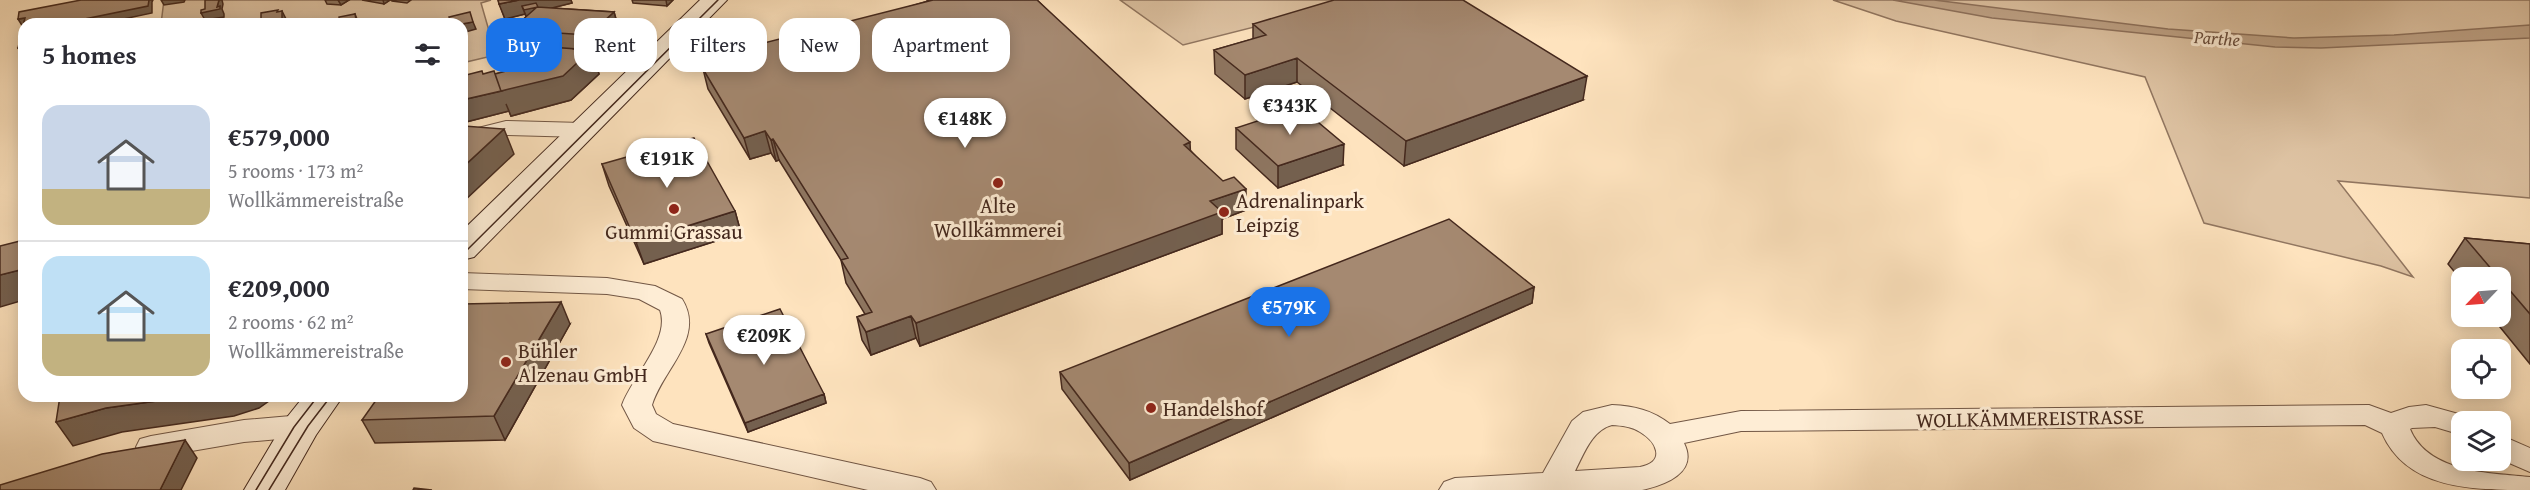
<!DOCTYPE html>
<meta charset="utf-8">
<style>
body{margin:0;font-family:"Gentium Book Plus",serif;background:#f2f2f3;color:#2b2b33;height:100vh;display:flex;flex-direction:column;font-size:22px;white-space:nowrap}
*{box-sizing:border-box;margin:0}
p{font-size:20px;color:#7c7c81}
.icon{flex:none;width:33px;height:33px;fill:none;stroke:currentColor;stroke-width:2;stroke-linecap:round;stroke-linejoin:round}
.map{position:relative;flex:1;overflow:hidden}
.sheet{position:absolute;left:18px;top:18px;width:450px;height:384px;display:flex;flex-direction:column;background:#fff;border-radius:18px;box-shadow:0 3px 15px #0003}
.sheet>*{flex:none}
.top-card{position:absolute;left:486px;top:18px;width:570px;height:54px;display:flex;gap:12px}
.needle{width:39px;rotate:245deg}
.buttons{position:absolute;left:2451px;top:267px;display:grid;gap:12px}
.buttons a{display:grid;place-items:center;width:60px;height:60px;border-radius:12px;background:#fff;box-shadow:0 3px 15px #0003;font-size:30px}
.price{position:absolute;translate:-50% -51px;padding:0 14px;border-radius:21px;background:#fff;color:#222;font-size:20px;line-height:39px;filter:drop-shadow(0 2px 3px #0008)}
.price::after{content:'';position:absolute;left:50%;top:36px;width:18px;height:14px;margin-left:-9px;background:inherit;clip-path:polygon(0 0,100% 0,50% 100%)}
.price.on{background:#1a73e8;color:#fff}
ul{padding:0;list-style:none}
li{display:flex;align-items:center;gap:18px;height:150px;padding:0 24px}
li+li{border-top:2px solid #e1e1e2}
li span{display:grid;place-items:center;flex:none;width:168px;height:120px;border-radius:18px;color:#555}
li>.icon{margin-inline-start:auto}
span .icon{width:72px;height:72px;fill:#fffc;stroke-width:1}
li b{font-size:26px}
h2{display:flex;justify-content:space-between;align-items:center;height:72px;padding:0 24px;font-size:26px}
.pill{padding:0 21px;border-radius:18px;background:#fff;box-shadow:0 3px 15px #0003;font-size:21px;line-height:54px}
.pill.on{background:#1a73e8;color:#fff}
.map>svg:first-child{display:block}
.green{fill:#dec3a3;stroke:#917660;stroke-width:1.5}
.water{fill:#bfa387;stroke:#8e725d;stroke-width:1.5}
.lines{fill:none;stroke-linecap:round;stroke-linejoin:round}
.street-casing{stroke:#725745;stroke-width:2}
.secondary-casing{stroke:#44281d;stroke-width:2}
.street{fill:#feedd5;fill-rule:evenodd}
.secondary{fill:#feedd5;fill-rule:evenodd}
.tram{stroke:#44281d;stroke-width:1.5}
.wall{fill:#8e7661;stroke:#44281d;stroke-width:1.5}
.shaded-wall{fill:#74604f;stroke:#44281d;stroke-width:1.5}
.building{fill:#a58971;stroke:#44281d;stroke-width:1.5}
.poi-dot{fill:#8f2418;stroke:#feedd5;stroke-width:2}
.labels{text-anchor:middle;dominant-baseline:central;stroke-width:6;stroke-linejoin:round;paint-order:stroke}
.far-water-label{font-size:18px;font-style:italic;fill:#694d3d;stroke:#feedd5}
.poi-label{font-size:21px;fill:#44281d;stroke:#feedd5;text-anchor:start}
.street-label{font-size:21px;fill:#44281d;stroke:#feedd5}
</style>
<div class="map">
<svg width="2530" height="490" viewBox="0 0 2530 490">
<rect width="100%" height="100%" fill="#fee3be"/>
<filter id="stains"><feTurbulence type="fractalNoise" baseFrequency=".00333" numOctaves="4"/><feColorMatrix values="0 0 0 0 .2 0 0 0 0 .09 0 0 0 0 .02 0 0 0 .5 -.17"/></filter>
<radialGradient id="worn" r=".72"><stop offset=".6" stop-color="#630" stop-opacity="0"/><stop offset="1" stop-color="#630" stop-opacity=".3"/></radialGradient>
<path class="green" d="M164 0H491L481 3 496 55 462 63V24H161Z
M1120 0H1361L1183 45Z
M1833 0H2530V198L2338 181 2413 277 2381 266 2204 223 2145 77 1896 21Z"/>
<path class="water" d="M1893 0H1934L2168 29 2294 38 2394 35 2530 25V38L2321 48 2275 47 1992 18Z"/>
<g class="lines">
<g class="street-casing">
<path id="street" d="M506 121 582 123 590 125 593 130 590 135 582 137 506 135 462 146V132Z
M462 273 607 278 655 286 682 299C706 337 663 369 652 405L656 414 673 424 920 478 931 482 936 490H868L653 441 634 428 622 405C632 377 671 339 660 310L639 299 607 294 462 289Z
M1612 405C1634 406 1652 410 1670 424L1741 411 2369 405 2391 413 2409 407 2426 405 2473 418 2475 422H2462V435L2435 427 2412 428 2410 429C2428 473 2490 473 2530 477V490C2473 490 2407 490 2382 433L2365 425 1741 431 1684 443C1699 473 1664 485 1642 490H1439L1444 482 1455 478 1543 473 1572 421 1583 412ZM1612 425C1622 426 1631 426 1640 432 1657 442 1666 462 1640 467L1575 471C1584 454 1592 430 1612 425Z
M302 415 313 419 317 426 313 433 302 437 244 442 151 458 140 455 136 447 140 439 151 436 244 420Z
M2500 435 2530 448V472L2500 459Z"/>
</g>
<g class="secondary-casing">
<path id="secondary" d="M700 0H727L474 257 462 260V231Z
M304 396H343L316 435 285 490H244L288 416Z"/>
</g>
<use href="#street" class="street"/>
<use href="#secondary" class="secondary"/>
<path class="tram" d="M462 255 718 0
M256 490 294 427 318 396
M269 490 308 426 331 396"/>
</g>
<path class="wall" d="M325 0H349L341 5 327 4Z
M362 0H390L384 4Z
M391 0H411L407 3 392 1Z
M498 0H571L572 3 551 8 614 12 617 22 630 42 620 52 605 51 595 61 599 74 571 100 511 116 506 104 509 111 462 123V73L463 76 495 74 518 68 533 59 549 47 516 45 511 30 526 17 525 14 505 19Z
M632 0H673L667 6 633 3Z
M927 0H1037L1191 151 1246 210 1222 219V234L920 346 916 338 871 355 862 340 857 317 865 314 846 283 841 260 779 160 776 161 771 153 750 159 708 89 703 69 928 1Z
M1253 24 1583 100 1404 166 1297 82 1245 99 1215 74 1214 50 1253 39Z
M1236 128 1343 165 1278 188 1236 149Z
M602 164 735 211 741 233 644 264 609 186Z
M2465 238 2530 244V364L2491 316H2500V278H2462V281L2448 264Z
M1534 287 1532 303 1130 480 1062 389 1060 372Z
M570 324 505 440 375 443 362 420Z
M706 334 824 394 826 403 748 432 709 343Z"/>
<path class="shaded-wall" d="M145 0H153L152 2V13L100 24H64L65 23Z
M161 0H185L184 2 164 5Z
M219 0H222L223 4 222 9 224 14V17L205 20 201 13 217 7Z
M338 0H349L341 5Z
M383 0H390L384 4Z
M519 0H571L572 3 540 11 527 18 522 6 525 14 505 19 499 4Z
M666 0H673L667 6Z
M282 11 286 19V24H272V22Z
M614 12 618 27 594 31Z
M355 14 359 24H340Z
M25 18 23 27 18 19Z
M473 22 476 29 462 33V24Z
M624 23 630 42 620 52 613 32Z
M603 43 605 51 595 61 599 74 571 100 511 116 506 104 509 111 462 123V100L502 91 591 50Z
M24 47V56H23L18 48Z
M1297 58V82L1245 99V75Z
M1587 76 1583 100 1404 166 1406 141Z
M504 129 514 154 462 203V168Z
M765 131 771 153 750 159 744 138Z
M773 139 779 160 776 161 771 140Z
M1190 142 1191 164 1184 145Z
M1344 144 1343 165 1278 188V166Z
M1246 189V210L1222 219V234L920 346 916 323 1210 201Z
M735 211 741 233 644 264 636 242Z
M24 269V300L0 307V275Z
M1534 287 1532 303 1130 480 1129 463Z
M561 302 570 324 505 440 494 416Z
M911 316 916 338 871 355 866 332Z
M824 394 826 403 748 432 745 423Z
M193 396H276L259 408 234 416 122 432 73 446 56 422 106 408Z
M185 440 197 458 181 490H160Z"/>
<path class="building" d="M81 0H149L148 6 65 23 64 24H24V47L18 48 25 18 18 19 19 12Z
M205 0H219L217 7 220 6V9L201 13V10L205 9Z
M498 0H519L499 4Z
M933 0H1037L1190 142 1184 145 1223 181 1234 177 1246 189 1210 201 1222 212 916 323 911 316 866 332 857 317 872 312 841 260 848 258 773 139 771 140 765 131 744 138 703 69 717 55Z
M1334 0H1463L1587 76 1406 141 1297 58 1245 75 1214 50 1266 35 1253 24Z
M536 3 538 7 524 10 522 6Z
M537 7 614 12 604 21H597L587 30 588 35 511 30Z
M278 10 277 12 282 11V20L272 22V24H245V23L261 20V13Z
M470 12 473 22 462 24H452L449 17Z
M355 14 356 20 340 24 339 17Z
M294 21 293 24H277Z
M597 21 624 23 613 32 587 30Z
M582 42 603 43 592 53 591 50 574 49Z
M549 47 591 50 563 76 501 91 495 74 518 68 523 61 533 59Z
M482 71 483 74 494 71 501 91 462 100V76Z
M1300 107 1344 144 1278 166 1236 128Z
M464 126 504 129 462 168V128Z
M694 138 735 211 636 242 602 164Z
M1449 219 1534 287 1129 463 1060 372Z
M2465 238 2530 244V314L2500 279V278H2499Z
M24 240V269L0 275V246Z
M561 302 494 416 362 420 379 396H462V304Z
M780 309 824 394 745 423 706 334Z
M60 396H193L106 408 56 422Z
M185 440 160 490H0V485L102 454Z
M414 488 432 490H413Z"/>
<g class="poi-dot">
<circle cx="998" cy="183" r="6"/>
<circle cx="674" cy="209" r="6"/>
<circle cx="1224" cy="212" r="6"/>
<circle cx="506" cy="362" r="6"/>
<circle cx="1151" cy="408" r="6"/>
</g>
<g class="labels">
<g class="far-water-label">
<text transform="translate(2217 38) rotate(4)">Parthe</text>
</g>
<g class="poi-label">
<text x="1236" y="200">Adrenalinpark<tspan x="1236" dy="24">Leipzig</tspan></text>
<text x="998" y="205" text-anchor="middle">Alte<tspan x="998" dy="24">Wollkämmerei</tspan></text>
<text x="674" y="231" text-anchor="middle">Gummi Grassau</text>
<text x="518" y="350">Bühler<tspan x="518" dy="24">Alzenau GmbH</tspan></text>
<text x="1163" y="408">Handelshof</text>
</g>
<g class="street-label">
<text transform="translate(2030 418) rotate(-1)">WOLLKÄMMEREISTRASSE</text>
</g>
</g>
<rect width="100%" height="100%" filter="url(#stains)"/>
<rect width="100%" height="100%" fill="url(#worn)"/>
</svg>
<div class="buttons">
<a><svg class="needle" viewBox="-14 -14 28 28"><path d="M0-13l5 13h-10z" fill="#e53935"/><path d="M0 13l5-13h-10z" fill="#7c7c81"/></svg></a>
<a><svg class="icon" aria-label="locate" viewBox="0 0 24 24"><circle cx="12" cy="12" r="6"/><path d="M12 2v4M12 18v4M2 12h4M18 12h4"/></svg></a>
<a><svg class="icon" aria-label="layers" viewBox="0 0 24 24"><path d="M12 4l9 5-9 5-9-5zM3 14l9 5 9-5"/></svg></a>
</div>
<b class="price" style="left:1290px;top:136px">€343K</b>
<b class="price" style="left:965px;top:149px">€148K</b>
<b class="price" style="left:667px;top:189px">€191K</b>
<b class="price on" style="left:1289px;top:338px">€579K</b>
<b class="price" style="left:764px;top:366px">€209K</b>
<div class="top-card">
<a class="pill on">Buy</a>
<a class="pill">Rent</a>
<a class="pill">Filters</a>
<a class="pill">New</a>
<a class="pill">Apartment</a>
</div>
<section class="sheet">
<h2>5 homes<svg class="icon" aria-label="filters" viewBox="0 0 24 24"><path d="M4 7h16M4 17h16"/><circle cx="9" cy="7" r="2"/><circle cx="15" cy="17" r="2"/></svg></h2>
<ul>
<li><span style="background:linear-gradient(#c9d6e8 70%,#c2b280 0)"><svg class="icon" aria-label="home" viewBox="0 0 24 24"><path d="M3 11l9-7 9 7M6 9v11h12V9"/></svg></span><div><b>€579,000</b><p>5 rooms · 173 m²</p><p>Wollkämmereistraße</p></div></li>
<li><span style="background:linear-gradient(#bfe0f5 65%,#c2b280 0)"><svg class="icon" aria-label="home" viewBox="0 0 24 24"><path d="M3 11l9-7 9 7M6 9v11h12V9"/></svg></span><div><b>€209,000</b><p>2 rooms · 62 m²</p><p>Wollkämmereistraße</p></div></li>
</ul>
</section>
</div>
